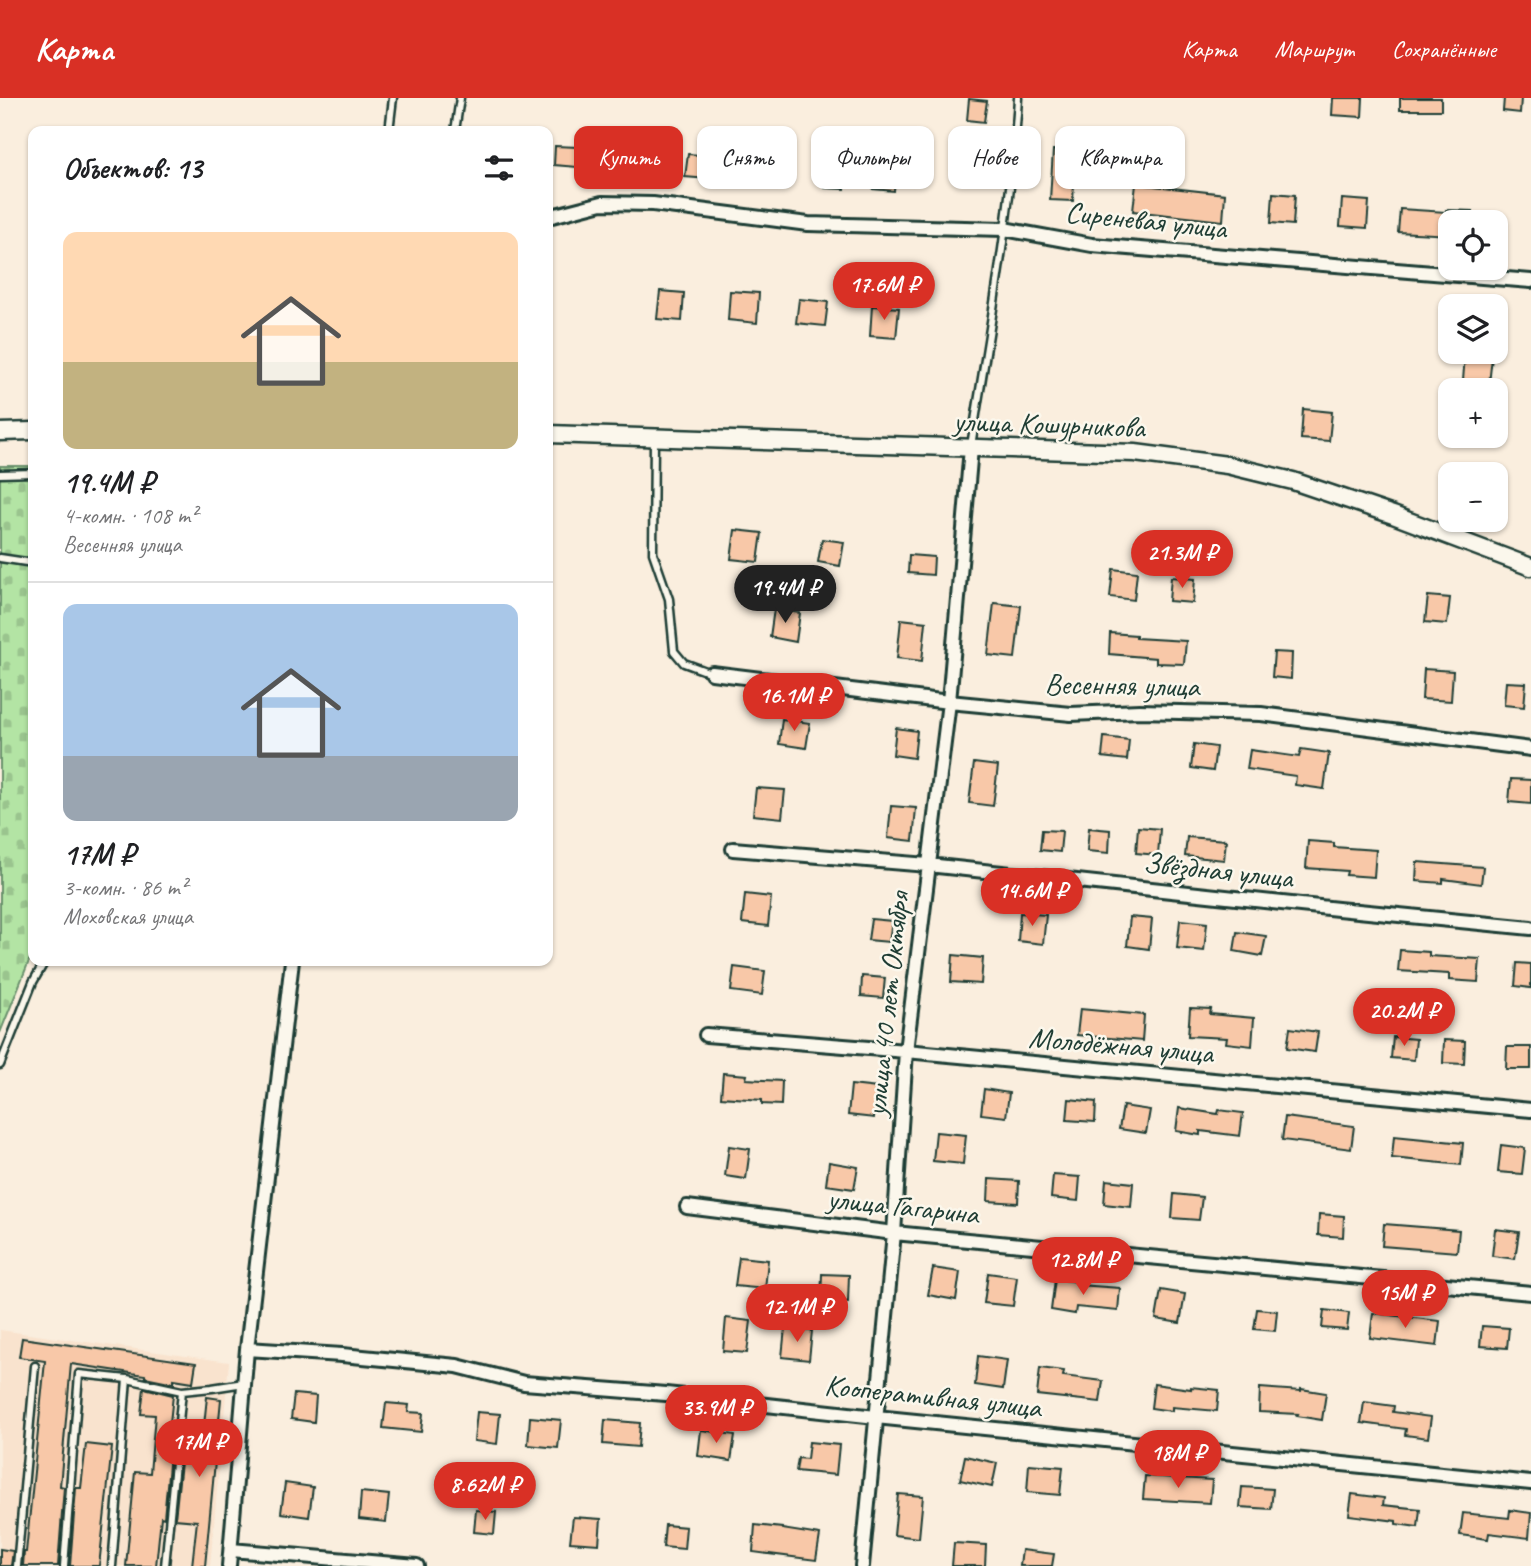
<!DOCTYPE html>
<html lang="ru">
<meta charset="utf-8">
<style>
body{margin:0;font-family:Caveat,sans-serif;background:#f2f2f2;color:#202124;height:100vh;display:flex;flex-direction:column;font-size:26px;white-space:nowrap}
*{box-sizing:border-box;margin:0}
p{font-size:23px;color:#757577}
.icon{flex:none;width:38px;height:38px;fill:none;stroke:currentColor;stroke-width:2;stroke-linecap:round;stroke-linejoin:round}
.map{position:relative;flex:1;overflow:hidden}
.sheet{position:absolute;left:28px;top:28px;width:525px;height:840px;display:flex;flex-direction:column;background:#fff;border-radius:14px;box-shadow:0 2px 5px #0004}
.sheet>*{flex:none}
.banner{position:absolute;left:574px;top:28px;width:665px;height:63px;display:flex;gap:14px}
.buttons{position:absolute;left:1438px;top:112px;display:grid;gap:14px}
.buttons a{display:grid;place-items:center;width:70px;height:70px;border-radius:14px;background:#fff;box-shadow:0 2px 5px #0004;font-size:35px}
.price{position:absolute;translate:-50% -60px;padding:0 16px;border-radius:24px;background:#d93025;color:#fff;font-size:23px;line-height:46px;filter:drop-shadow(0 2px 4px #0008)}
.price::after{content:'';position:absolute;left:50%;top:42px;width:21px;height:16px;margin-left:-10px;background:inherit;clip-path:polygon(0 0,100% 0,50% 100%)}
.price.active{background:#222;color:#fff}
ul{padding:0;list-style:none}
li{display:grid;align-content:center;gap:14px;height:371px;padding:0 35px}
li+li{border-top:2px solid #e0e0e0}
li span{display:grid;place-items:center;height:217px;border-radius:14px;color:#555}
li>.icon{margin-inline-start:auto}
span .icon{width:126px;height:126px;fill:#fffc;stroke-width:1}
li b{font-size:30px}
h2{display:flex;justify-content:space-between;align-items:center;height:84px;padding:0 35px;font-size:30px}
.pill{padding:0 24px;border-radius:14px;background:#fff;box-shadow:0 2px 5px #0004;font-size:24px;line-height:63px}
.pill.active{background:#d93025;color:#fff}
header{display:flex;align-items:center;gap:42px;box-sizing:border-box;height:98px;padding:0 35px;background:#d93025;color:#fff}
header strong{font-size:33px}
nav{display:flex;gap:38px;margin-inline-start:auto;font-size:24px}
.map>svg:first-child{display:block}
.built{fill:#f9e3ce}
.cemetery{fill:url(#cemetery-stones);stroke:#69906c;stroke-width:2}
.building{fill:#f8c8a8;stroke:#1f3d34;stroke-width:2}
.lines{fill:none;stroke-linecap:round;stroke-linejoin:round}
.service-casing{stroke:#1f3d34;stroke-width:11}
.minor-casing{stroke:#1f3d34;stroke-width:18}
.secondary-casing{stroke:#1f3d34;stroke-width:21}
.service{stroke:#fbf7ec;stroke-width:6}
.minor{stroke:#fbf7ec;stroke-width:12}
.secondary{stroke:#fbf7ec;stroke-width:16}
.labels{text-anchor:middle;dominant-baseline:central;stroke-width:5;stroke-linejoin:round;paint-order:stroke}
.street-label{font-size:30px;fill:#1f3d34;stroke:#fbf7ec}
</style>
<header>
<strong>Карта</strong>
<nav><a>Карта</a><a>Маршрут</a><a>Сохранённые</a></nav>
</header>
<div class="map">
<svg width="1531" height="1468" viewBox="0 0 1531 1468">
<defs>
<pattern id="cemetery-stones" width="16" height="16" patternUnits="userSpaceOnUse" patternTransform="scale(1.75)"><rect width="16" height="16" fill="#b3e4a4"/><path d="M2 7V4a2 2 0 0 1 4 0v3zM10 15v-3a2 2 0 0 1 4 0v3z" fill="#9ac48e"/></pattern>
</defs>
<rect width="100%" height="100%" fill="#faeede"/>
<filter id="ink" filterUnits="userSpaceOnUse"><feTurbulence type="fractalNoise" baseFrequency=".0143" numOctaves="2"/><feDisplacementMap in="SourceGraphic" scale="14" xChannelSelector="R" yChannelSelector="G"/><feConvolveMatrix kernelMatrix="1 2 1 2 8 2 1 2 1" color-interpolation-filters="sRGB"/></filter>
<g filter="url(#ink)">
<path class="built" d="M0 1232 229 1264 210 1468H0Z"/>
<path class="cemetery" d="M0 368H33V853L0 935Z"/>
<path class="building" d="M1333 0H1363L1362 19 1332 17Z
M1400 0H1441V12H1400Z
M1504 0H1521L1520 15 1503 13Z
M969 1 987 3 984 24 967 22Z
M616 47 646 49 644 73 614 71Z
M555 48 578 49 577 69 554 67Z
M954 50 976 53 973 75 951 72Z
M752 52 781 55 778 88 749 85Z
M1053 52 1076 53 1073 103 1050 102Z
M688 56 710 58 708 81 685 79Z
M826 67 846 68 845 91 825 90Z
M875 67 896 69 894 93 873 91Z
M1136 86 1225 96 1223 123 1133 113Z
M1273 95 1295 97 1293 127 1271 125Z
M1342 101 1369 103 1367 130 1340 128Z
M1400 111 1446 114V112L1473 113V124H1451V137L1398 134Z
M660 193 684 195 682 223 657 221Z
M730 193 759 195 757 225 728 222Z
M799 201 828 204 825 228 796 225Z
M872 208 899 210 896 240 870 238Z
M1465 256 1492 259 1489 286 1463 283Z
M1303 311 1332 314 1329 343 1301 341Z
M735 432 762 435 758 464 731 461Z
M822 441 844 444 840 468 818 464Z
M909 457 934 459 933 477 908 475Z
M1113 471 1137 474 1134 502 1110 499Z
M1171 479 1195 481 1193 505 1169 503Z
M1428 498 1450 500 1447 526 1425 524Z
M994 505 1021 508 1015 560 988 557Z
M774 511 800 515 796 544 770 539Z
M901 521 926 524 922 563 897 560Z
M1110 535 1136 537V540L1186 543 1184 566 1156 565V560L1109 556Z
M1274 554 1292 555 1291 581 1272 579Z
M1424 571 1453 573 1451 603 1422 601Z
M1506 584 1526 585 1524 609 1504 607Z
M782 621 810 625 806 650 779 646Z
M896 630 917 633 914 660 893 657Z
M1104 639 1129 642 1127 662 1102 659Z
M1194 646 1216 649 1213 673 1191 670Z
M1301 651 1329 655 1324 691 1295 687 1296 678 1247 671 1250 652 1299 659Z
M974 665 998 668 993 708 969 705Z
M1511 681 1531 682V706L1509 704Z
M756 690 785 692 782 720 753 717Z
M891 708 916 710 913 743 888 740Z
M1138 729 1160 731 1158 757 1136 755Z
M1089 730 1110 732 1109 755 1087 753Z
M1042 732 1062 733 1060 754 1040 752Z
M1187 739 1226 742 1224 762 1185 758Z
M1308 743 1334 745V749L1376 752 1374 779 1346 777 1347 773 1306 770Z
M1417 764 1483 769 1481 786 1443 781V785L1416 783Z
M745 796 771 799 768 828 742 825Z
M1020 815 1046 817 1043 846 1018 843Z
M1130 819 1152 821 1149 851 1127 848Z
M871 821 892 823 889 844 868 842Z
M1180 822 1207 825 1204 853 1177 850Z
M1237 834 1266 838 1262 858 1234 853Z
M1400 852 1429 854V858L1480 861 1478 884 1449 882V876L1398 873Z
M953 857 983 860 981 886 951 884Z
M1517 865 1531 866V890L1515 888Z
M734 869 765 873 762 897 731 893Z
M862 878 885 880 883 900 861 898Z
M1190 910 1211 911 1210 916 1254 920 1252 948 1226 945 1227 940 1188 938Z
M1080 911 1144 917 1142 943 1077 937Z
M1290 930 1318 934 1315 954 1287 950Z
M1393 939 1416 941 1414 962 1391 960Z
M1444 942 1465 943 1464 966 1443 965Z
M1507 949H1531V971H1506Z
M723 975 747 977 746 981 782 983 781 1007 762 1006V1002L721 999Z
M851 987 877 990 874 1020 848 1017Z
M984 991 1009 995 1006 1019 981 1016Z
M1069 1001 1096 1004 1095 1024 1067 1022Z
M1123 1008 1150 1012 1146 1035 1119 1031Z
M1179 1010 1218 1016 1219 1012 1243 1015 1240 1038 1200 1033V1037L1176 1033Z
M1285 1019 1354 1028 1351 1051 1282 1042Z
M936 1034 966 1037 963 1066 933 1063Z
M1394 1038 1463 1045 1461 1067 1392 1060Z
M1501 1047 1525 1050 1522 1076 1498 1074Z
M729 1048 750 1051 746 1081 725 1078Z
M829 1064 858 1069 854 1091 826 1087Z
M1053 1077 1080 1079 1078 1103 1051 1100Z
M989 1081 1019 1083 1018 1105 988 1103Z
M1106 1082 1133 1085 1131 1109 1104 1106Z
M1174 1096 1202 1099 1199 1122 1172 1120Z
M1319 1116 1344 1118 1343 1139 1318 1137Z
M1384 1126 1459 1132 1457 1154 1382 1148Z
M1495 1131 1519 1134 1515 1161 1492 1158Z
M739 1159 768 1162 765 1191 735 1188Z
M933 1170 960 1174 956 1202 928 1197Z
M988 1175 1017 1179 1013 1208 984 1205Z
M822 1176 849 1177 848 1204 821 1202Z
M1055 1181 1080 1184 1079 1187 1120 1190 1118 1213 1076 1209 1075 1216 1051 1212Z
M1161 1192 1185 1196 1180 1225 1156 1221Z
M1257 1211 1277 1213 1275 1233 1254 1231Z
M1324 1212 1349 1215 1347 1232 1322 1230Z
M1373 1215 1440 1223 1437 1248 1370 1240Z
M726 1220 751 1223 747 1255 723 1253Z
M1482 1228 1509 1230 1507 1250 1480 1248Z
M785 1230 812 1233 809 1262 782 1259Z
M22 1240 196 1265 193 1284 174 1281V1285L145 1279V1277L71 1266 60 1388 64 1389 58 1468H23L24 1454H26L45 1263 19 1259Z
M978 1258 1007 1262 1003 1291 975 1287Z
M1040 1270 1064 1273 1063 1278 1103 1283 1100 1304 1037 1297Z
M1154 1286 1191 1291V1289L1219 1292 1217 1313 1172 1309V1313L1151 1310Z
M144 1290 173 1297 169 1334H172L164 1420 161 1419 156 1468H126L135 1374 150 1375 155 1317 141 1316Z
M1260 1290 1301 1293V1291L1326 1295 1322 1322 1297 1318 1298 1316 1259 1314Z
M294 1296 316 1298 314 1324 291 1321Z
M207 1299 221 1301 205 1468H192L197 1423 175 1421 184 1336 203 1337Z
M1364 1304 1394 1308 1393 1314 1431 1319 1428 1340 1405 1337 1406 1331 1361 1325Z
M386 1305 409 1307 408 1314 423 1315 421 1334 383 1330Z
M477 1314 500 1316 497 1346 474 1343Z
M530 1319 561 1322 558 1350 528 1347Z
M605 1322 640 1325 638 1349 603 1346Z
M701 1332 735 1337 731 1363 698 1358Z
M809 1344 839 1347 836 1377 796 1373 798 1360 807 1361Z
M86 1346 112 1349 99 1468H70L76 1390H81Z
M965 1358 997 1365 992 1389 960 1382Z
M1029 1366 1063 1369 1060 1397 1027 1394Z
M1145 1378 1212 1382 1210 1405 1143 1401Z
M285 1385 313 1389 309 1419 281 1415Z
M1242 1389 1273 1391 1271 1411 1240 1409Z
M361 1394 389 1397 386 1424 359 1421Z
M898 1396 923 1398 919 1440 894 1437Z
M1352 1396 1384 1400 1383 1407 1420 1411 1418 1429 1396 1426V1423L1349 1417Z
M476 1412 496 1414 494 1436 474 1434Z
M1510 1412 1531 1415 1529 1440 1489 1435 1488 1441 1460 1437 1463 1415 1509 1420Z
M573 1419 601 1421 599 1446 570 1444Z
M665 1427 686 1429 684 1451 663 1449Z
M755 1427 782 1430V1431L820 1437 816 1462 753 1454Z
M954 1445 986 1447 985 1468H952Z
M0 1451 13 1453 11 1468H0Z
M1022 1452 1054 1456 1052 1468H1020Z"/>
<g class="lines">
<g class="service-casing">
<path id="service" d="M389 33 393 0
M455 33 460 0
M654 342 653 455 669 501 674 553 684 565 711 575
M971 348C989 233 1011 117 1018 0
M0 376 33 375
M0 460 33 465
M0 967 33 884 45 863
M17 1468 35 1268
M64 1468 79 1276 127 1281 182 1293 212 1290 244 1285
M112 1468 127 1281
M165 1468 182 1293"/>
</g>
<g class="minor-casing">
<path id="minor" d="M548 119 602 105 653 106 808 126 1004 131 1092 147 1531 183
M712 575 949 604 1071 616 1139 613 1261 616 1531 651
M733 751 928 767 1338 811 1531 830
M706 937 906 953 1531 1012
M687 1109 894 1135 1531 1195
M247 1251 342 1257 457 1268 524 1285 666 1296 876 1319 1531 1385
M231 1452 417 1468
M229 1468 247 1251 292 863
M862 1468 894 1135 906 953 949 604 971 350"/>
</g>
<g class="secondary-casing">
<path id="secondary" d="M0 334 33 333
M548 336 1135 355 1227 367 1293 383 1393 417 1531 469"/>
</g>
<use href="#service" class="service"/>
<use href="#minor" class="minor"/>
<use href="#secondary" class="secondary"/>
</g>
</g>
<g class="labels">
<g class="street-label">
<text transform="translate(1146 122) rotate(6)">Сиреневая улица</text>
<text transform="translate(1049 326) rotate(2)">улица Кошурникова</text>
<text transform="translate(1122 587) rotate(1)">Весенняя улица</text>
<text transform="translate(1218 772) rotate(6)">Звёздная улица</text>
<text transform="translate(887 906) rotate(-84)">улица 40 лет Октября</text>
<text transform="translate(1121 947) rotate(5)">Молодёжная улица</text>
<text transform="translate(903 1108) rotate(6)">улица Гагарина</text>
<text transform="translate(933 1298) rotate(6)">Кооперативная улица</text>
</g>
</g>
</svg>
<div class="buttons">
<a><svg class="icon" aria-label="locate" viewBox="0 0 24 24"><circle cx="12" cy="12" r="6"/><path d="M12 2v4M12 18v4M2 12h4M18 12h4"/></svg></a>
<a><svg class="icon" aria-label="layers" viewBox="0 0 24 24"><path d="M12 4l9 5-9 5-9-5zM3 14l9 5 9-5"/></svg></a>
<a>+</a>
<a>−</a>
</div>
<b class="price" style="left:884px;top:224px">17.6M ₽</b>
<b class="price" style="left:1182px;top:492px">21.3M ₽</b>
<b class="price active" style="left:785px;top:527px">19.4M ₽</b>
<b class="price" style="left:794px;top:635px">16.1M ₽</b>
<b class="price" style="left:1032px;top:830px">14.6M ₽</b>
<b class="price" style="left:1404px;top:950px">20.2M ₽</b>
<b class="price" style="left:1083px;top:1199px">12.8M ₽</b>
<b class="price" style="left:1405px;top:1232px">15M ₽</b>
<b class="price" style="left:797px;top:1246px">12.1M ₽</b>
<b class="price" style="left:716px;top:1347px">33.9M ₽</b>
<b class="price" style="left:199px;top:1381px">17M ₽</b>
<b class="price" style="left:1178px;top:1392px">18M ₽</b>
<b class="price" style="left:485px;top:1424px">8.62M ₽</b>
<div class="banner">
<a class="pill active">Купить</a>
<a class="pill">Снять</a>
<a class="pill">Фильтры</a>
<a class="pill">Новое</a>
<a class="pill">Квартира</a>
</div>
<section class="sheet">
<h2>Объектов: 13<svg class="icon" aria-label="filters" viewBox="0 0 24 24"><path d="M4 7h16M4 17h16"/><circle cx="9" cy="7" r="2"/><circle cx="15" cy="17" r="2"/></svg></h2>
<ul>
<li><span style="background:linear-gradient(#ffd9b3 60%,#c2b280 0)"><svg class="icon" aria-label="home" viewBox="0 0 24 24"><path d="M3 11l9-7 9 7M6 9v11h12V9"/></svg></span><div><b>19.4M ₽</b><p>4-комн. · 108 m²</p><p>Весенняя улица</p></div></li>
<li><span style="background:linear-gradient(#a9c7e8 70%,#9aa5b1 0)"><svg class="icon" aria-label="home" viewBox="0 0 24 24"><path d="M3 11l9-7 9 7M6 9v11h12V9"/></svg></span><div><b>17M ₽</b><p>3-комн. · 86 m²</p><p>Моховская улица</p></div></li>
</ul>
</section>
</div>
